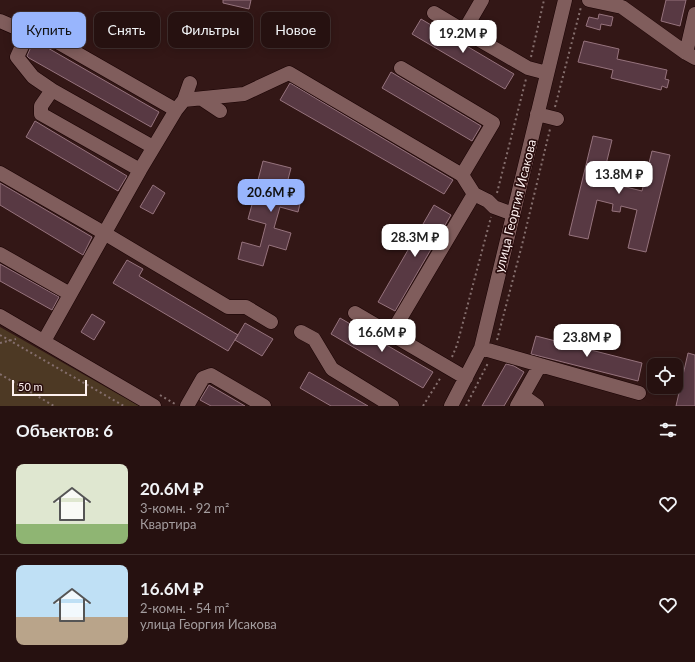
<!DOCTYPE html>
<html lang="ru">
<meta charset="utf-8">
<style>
body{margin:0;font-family:Lato,sans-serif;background:#321f1e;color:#f1f3f6;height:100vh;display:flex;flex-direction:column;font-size:15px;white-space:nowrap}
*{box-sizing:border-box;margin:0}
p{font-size:13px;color:#a49d9f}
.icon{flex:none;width:22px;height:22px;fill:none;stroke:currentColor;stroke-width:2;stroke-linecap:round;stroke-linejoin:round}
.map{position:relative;height:406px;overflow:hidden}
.drawer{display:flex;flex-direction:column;background:#261110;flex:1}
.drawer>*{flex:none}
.guide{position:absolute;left:12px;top:12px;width:400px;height:36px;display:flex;gap:8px}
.fabs{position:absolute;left:647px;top:358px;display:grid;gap:8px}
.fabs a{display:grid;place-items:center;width:36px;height:36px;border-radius:8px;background:#261110;box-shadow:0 2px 10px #0003,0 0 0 1px #423130;font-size:20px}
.scale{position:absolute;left:12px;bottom:10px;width:75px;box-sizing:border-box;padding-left:4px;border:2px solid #fef1f0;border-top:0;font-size:11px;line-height:14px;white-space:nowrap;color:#fef1f0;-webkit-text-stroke:3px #290d0d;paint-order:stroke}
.price{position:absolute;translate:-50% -34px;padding:0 9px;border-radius:8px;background:#fff;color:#222;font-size:13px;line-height:26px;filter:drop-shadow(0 1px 2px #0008)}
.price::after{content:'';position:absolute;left:50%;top:24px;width:12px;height:9px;margin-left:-6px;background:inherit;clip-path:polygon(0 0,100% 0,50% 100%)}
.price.current{background:#98b5fd;color:#111}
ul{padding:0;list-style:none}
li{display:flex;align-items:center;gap:12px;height:100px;padding:0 16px}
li+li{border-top:1px solid #423130}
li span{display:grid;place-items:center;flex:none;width:112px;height:80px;border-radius:8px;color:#555}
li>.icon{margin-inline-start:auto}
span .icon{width:48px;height:48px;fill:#fffc;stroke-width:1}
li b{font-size:17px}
h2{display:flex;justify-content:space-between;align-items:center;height:48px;padding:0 16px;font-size:17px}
.pill{padding:0 14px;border-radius:8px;background:#261110;box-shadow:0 2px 10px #0003,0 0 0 1px #423130;font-size:14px;line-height:36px}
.pill.current{background:#98b5fd;color:#111}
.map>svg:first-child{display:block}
.green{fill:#4d3924}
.building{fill:#583943;stroke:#96737d}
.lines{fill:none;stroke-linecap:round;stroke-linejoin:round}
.minor-casing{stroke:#190203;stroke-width:15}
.path{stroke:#856f6e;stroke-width:2;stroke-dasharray:2 3;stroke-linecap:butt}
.minor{stroke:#805d5c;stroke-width:14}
.labels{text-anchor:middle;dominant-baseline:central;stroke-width:3.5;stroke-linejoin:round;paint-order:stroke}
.street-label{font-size:13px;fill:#fef1f0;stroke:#290d0d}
</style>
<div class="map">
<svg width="695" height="406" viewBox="0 0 695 406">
<rect width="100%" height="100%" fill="#331716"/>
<path class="green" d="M0 327 139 406H0Z"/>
<path class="building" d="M223 0H251L249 9 223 3Z
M666 0H686L680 26 661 21Z
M599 14 613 17 611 26 601 24 600 30 586 26 589 17 598 19Z
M421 19 514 74 505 89 412 34Z
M34 40 159 112 151 127 29 58 27 56Z
M584 41 619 49 617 59 667 70 665 79 669 80 667 88 662 86 661 90 611 78 613 70 578 62Z
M391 72 481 126 472 141 382 88Z
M290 83 453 180 444 194 280 100Z
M35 121 127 176 118 191 26 137Z
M593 136 612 140 602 181 642 191 652 151 670 155 646 252 628 248 637 210 621 206 620 212 612 211 613 204 597 200 588 239 569 235Z
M263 161 291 168 286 187 303 192 298 212 280 207 274 228 291 233 286 250 269 245 263 266 238 259 242 242 260 247 266 224 248 219 253 201 270 206 276 185 258 180Z
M0 183 92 237 83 255 0 205Z
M153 185 165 193 153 214 140 207Z
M434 205 451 215 395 311 378 302Z
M127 260 143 269 139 276 238 335 228 351 113 283Z
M0 264 59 297 52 310 0 281Z
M92 314 105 322 94 340 81 332Z
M340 318 433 372 423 388 331 334Z
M245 323 273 339 262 356 235 340Z
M536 336 642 363 638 381 531 354Z
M688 353 695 355V406H676Z
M506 364 514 366 524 372 504 406H482Z
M309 372 368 406H331L300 388Z
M209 385 245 406H211L200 400Z"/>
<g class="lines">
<g class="minor-casing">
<path id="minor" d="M589 0 622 7 686 53 695 58
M434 13 464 31 482 0
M0 21 28 33 38 31 176 110 140 170 44 341
M464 31 528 68 547 73
M28 33 17 57 33 77 52 90 153 147
M686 53 695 14
M401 68 493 123 462 175
M52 90 41 106V114L140 170
M202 99 220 111
M184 100 190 83
M176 110 184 100 244 94 289 73 462 175 474 194
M537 114 557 119
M0 173 104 233 228 307H246L271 322
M0 254 70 294
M355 313 466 378
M0 316 154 406
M301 332 314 339 332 369 392 406
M391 334 474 194 488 201 494 207 513 214
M481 348 540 365 517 406
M540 365 639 393
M523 396 537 406
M187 406 203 378 211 375 264 406
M451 406 481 348 565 0"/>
</g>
<path class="path" d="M531 57 544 0
M555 107 581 7
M497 193 526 79
M0 335 124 406
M497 340 522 245 550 129
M0 343 16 339
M452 357 457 345 491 217
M0 374 54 406
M160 395 175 404
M423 406 441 377
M466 406 488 363"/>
<use href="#minor" class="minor"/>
</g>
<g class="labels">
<g class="street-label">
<text transform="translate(515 206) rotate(-76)">улица Георгия Исакова</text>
</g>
</g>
</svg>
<div class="fabs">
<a><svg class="icon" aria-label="locate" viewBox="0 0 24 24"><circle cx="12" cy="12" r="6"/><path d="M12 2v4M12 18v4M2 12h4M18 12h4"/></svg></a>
</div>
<div class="scale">50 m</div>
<b class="price" style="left:463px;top:54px">19.2M ₽</b>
<b class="price" style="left:619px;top:195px">13.8M ₽</b>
<b class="price current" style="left:271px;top:213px">20.6M ₽</b>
<b class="price" style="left:415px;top:258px">28.3M ₽</b>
<b class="price" style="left:382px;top:353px">16.6M ₽</b>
<b class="price" style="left:587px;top:358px">23.8M ₽</b>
<div class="guide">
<a class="pill current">Купить</a>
<a class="pill">Снять</a>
<a class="pill">Фильтры</a>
<a class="pill">Новое</a>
</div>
</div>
<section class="drawer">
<h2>Объектов: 6<svg class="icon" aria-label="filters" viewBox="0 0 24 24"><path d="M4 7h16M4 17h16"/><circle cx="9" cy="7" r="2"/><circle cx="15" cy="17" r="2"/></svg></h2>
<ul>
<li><span style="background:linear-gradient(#dfe7d0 75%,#8fb573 0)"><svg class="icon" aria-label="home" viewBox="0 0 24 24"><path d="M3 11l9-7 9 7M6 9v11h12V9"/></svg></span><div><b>20.6M ₽</b><p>3-комн. · 92 m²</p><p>Квартира</p></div><svg class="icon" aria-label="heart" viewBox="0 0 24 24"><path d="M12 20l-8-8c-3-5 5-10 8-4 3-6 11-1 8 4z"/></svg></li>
<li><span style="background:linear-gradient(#bfe0f5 65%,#b9a48a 0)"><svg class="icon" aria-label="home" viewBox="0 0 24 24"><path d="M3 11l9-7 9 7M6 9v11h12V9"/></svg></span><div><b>16.6M ₽</b><p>2-комн. · 54 m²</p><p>улица Георгия Исакова</p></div><svg class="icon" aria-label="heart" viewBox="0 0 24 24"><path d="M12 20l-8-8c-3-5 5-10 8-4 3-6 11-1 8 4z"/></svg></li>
</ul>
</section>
